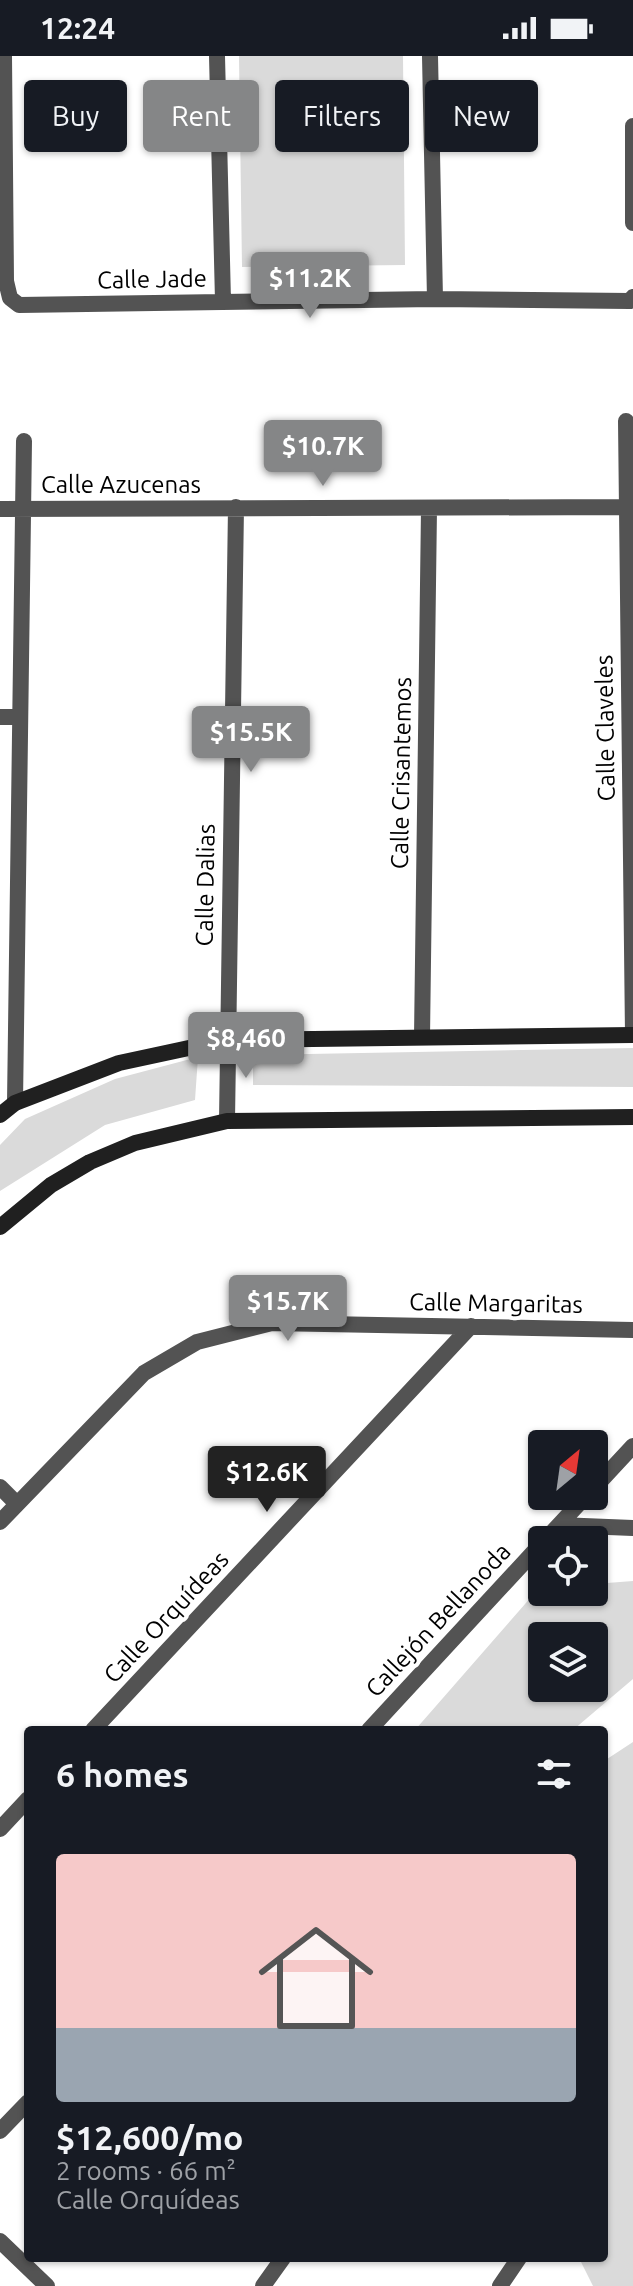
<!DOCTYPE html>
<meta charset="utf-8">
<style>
body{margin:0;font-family:Ubuntu,sans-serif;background:#20242c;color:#f1f3f6;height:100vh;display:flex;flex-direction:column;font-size:30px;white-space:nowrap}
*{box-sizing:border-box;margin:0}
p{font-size:26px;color:#9ea1a6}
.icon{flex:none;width:44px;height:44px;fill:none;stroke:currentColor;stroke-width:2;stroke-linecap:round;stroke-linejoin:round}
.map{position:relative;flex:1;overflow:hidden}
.drawer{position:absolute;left:24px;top:1670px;width:584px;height:536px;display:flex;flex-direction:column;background:#171b24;border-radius:8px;box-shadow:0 2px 6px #0004}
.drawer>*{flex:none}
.banner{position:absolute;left:24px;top:24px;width:586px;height:72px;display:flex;gap:16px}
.needle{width:52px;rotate:29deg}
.controls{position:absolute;left:528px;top:1374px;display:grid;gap:16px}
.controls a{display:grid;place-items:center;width:80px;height:80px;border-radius:8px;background:#171b24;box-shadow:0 2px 6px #0004;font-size:40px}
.price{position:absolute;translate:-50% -68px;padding:0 18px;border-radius:8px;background:#858687;color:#fff;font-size:26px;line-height:52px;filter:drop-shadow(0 2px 4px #0008)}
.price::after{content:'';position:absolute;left:50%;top:48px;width:24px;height:18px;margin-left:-12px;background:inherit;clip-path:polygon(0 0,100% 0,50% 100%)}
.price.current{background:#222;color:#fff}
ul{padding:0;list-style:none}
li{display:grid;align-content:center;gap:16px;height:424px;padding:0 32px}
li span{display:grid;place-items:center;height:248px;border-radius:8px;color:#555}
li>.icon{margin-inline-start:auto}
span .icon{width:144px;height:144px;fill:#fffc;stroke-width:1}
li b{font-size:34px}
h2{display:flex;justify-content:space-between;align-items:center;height:96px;padding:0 32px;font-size:34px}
.pill{padding:0 28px;border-radius:8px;background:#171b24;box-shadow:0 2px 6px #0004;font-size:28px;line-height:72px}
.pill.current{background:#858687;color:#fff}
.status{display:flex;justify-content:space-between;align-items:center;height:56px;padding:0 40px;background:#171b24;direction:ltr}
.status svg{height:22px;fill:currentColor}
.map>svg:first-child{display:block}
.green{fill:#dadada;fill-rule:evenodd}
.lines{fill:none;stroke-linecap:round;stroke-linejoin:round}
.street{stroke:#535353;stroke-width:16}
.secondary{stroke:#202020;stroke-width:16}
.labels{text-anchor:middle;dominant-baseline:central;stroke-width:8;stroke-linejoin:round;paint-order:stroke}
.street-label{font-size:24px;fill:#000;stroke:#fff}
</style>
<div class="status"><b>12:24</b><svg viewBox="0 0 49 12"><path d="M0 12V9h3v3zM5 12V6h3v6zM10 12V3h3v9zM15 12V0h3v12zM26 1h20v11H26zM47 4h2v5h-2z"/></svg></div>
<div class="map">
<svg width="633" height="2230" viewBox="0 0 633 2230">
<rect width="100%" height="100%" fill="#fff"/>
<path class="green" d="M239 0H403L405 209 242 211Z
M633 992V1031L253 1029V999Z
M198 1001 195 1044 105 1069 0 1135V1089L25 1063 115 1023Z
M633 1525V1623L573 1674H415L539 1532 542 1536H594V1528ZM594 1580V1632H542V1580Z
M633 1686V2230H593L579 2202H604V1705Z"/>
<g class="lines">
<path class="street" d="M4 0 6 225 10 242 19 249 435 243 630 245 633 241
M217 0 223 245
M430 0 435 243
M633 70V167
M626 365 633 979
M0 453 626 451
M0 661H17
M422 981 429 453
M15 1047 24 385
M227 1065 236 451
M0 1431 17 1448
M594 1432 633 1390
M0 1466 144 1317 197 1286 272 1267 633 1274
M559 1469 633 1472
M545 1484 586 1440
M93 1674 471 1270
M369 1674 542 1487
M0 1773 28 1743
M0 2075 28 2046
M0 2185 47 2230
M263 2230 283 2202
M500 2230 519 2202"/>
<path class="secondary" d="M0 1059 15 1047 119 1007 226 984 633 979
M0 1171 51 1129 90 1106 135 1087 227 1065 633 1061"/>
</g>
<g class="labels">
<g class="street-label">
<text transform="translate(152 223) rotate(-1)">Calle Jade</text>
<text x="121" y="428">Calle Azucenas</text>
<text transform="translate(605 672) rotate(-91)">Calle Claveles</text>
<text transform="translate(401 717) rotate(-89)">Calle Crisantemos</text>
<text transform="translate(205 829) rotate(-89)">Calle Dalias</text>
<text transform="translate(496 1247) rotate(1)">Calle Margaritas</text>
<text transform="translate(166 1561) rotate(-47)">Calle Orquídeas</text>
<text transform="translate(438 1564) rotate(-47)">Callejón Bellanoda</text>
</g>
</g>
</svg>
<div class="controls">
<a><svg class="needle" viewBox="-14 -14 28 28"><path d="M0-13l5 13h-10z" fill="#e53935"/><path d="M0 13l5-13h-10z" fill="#9ea1a6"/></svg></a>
<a><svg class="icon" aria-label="locate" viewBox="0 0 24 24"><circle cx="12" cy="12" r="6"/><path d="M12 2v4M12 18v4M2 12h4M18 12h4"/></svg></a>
<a><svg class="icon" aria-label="layers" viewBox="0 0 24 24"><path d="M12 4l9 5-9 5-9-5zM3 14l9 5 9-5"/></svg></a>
</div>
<b class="price" style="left:310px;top:264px">$11.2K</b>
<b class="price" style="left:323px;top:432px">$10.7K</b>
<b class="price" style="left:251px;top:718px">$15.5K</b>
<b class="price" style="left:246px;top:1024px">$8,460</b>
<b class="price" style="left:288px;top:1287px">$15.7K</b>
<b class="price current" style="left:267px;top:1458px">$12.6K</b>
<div class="banner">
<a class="pill">Buy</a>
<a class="pill current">Rent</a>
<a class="pill">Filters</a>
<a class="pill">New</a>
</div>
<section class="drawer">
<h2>6 homes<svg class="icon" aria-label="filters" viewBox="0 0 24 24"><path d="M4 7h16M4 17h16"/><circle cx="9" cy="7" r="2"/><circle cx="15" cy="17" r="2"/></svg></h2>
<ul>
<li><span style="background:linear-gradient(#f6c9c9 70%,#9aa5b1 0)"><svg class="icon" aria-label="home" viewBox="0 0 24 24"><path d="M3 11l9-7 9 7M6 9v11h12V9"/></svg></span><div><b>$12,600/mo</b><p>2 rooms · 66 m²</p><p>Calle Orquídeas</p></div></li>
</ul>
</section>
</div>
